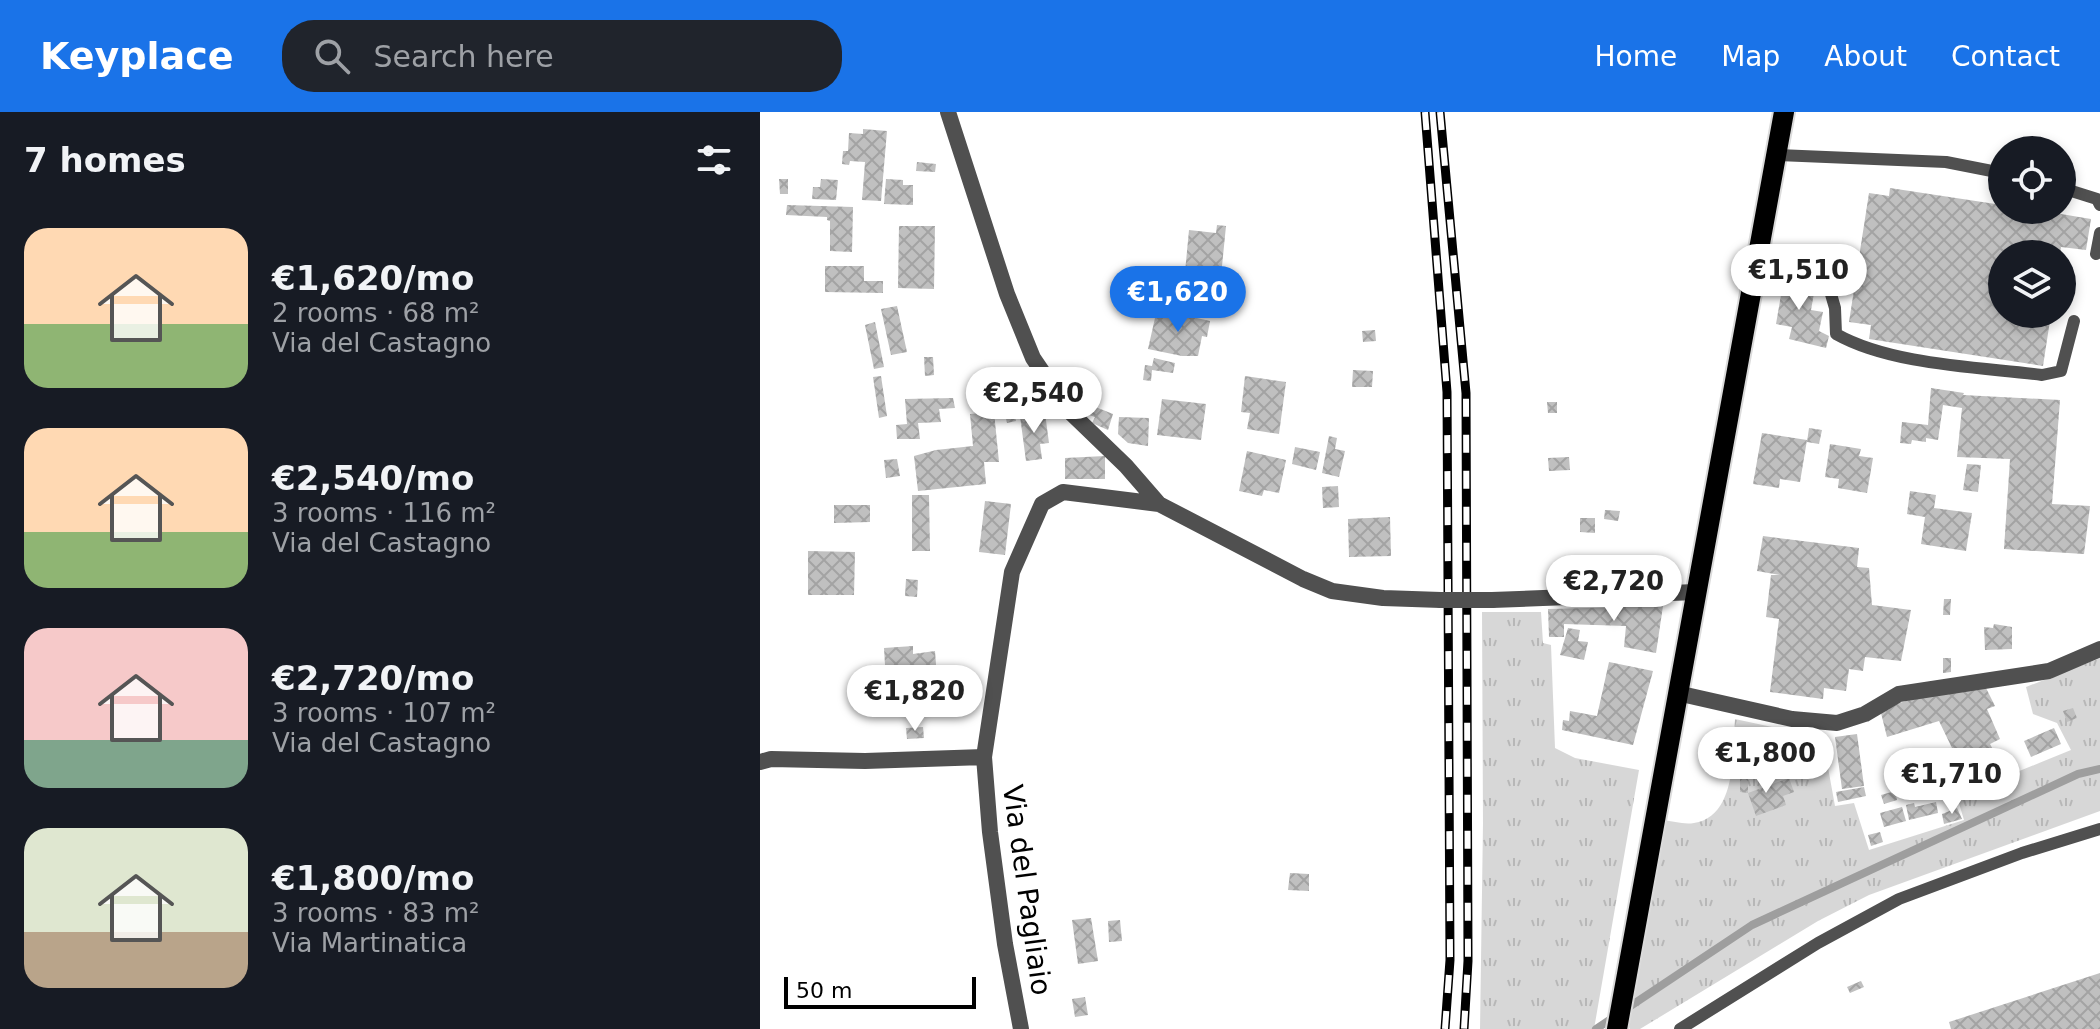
<!DOCTYPE html>
<meta charset="utf-8">
<style>
body{margin:0;font-family:"DejaVu Sans",sans-serif;background:#20242c;color:#f1f3f6;height:100vh;display:flex;flex-direction:column;font-size:30px;white-space:nowrap}
*{box-sizing:border-box;margin:0}
p{font-size:26px;color:#9ea1a6}
.icon{flex:none;width:44px;height:44px;fill:none;stroke:currentColor;stroke-width:2;stroke-linecap:round;stroke-linejoin:round}
.map{position:relative;flex:1;overflow:hidden}
.details{display:flex;flex-direction:column;background:#171b24;width:760px}
.details>*{flex:none}
.buttons{position:absolute;left:1228px;top:24px;display:grid;gap:16px}
.buttons a{display:grid;place-items:center;width:88px;height:88px;border-radius:50%;background:#171b24;box-shadow:0 4px 12px #0003;font-size:40px}
.scale{position:absolute;left:24px;bottom:20px;width:192px;box-sizing:border-box;padding-left:8px;border:4px solid #000;border-top:0;font-size:22px;line-height:28px;white-space:nowrap;color:#000;-webkit-text-stroke:6px #fff;paint-order:stroke}
.price{position:absolute;translate:-50% -68px;padding:0 18px;border-radius:28px;background:#fff;color:#222;font-size:26px;line-height:52px;filter:drop-shadow(0 2px 4px #0008)}
.price::after{content:'';position:absolute;left:50%;top:48px;width:24px;height:18px;margin-left:-12px;background:inherit;clip-path:polygon(0 0,100% 0,50% 100%)}
.price.current{background:#1a73e8;color:#fff}
ul{padding:0;list-style:none}
li{display:flex;align-items:center;gap:24px;height:200px;padding:0 24px}
li span{display:grid;place-items:center;flex:none;width:224px;height:160px;border-radius:24px;color:#555}
li>.icon{margin-inline-start:auto}
span .icon{width:96px;height:96px;fill:#fffc;stroke-width:1}
li b{font-size:34px}
h2{display:flex;justify-content:space-between;align-items:center;height:96px;padding:0 24px;font-size:34px}
header{display:flex;align-items:center;gap:48px;box-sizing:border-box;height:112px;padding:0 40px;background:#1a73e8;color:#fff}
header strong{font-size:38px}
nav{display:flex;gap:44px;margin-inline-start:auto;font-size:28px}
.search{width:560px;height:72px;background:#20242c;display:flex;align-items:center;gap:20px;box-sizing:border-box;padding:0 28px;border-radius:32px;color:#9ea1a6;font-size:30px}
main{display:flex;flex:1;min-height:0}
.map>svg:first-child{display:block}
.grass{fill:url(#grass-tufts)}
.lines{fill:none;stroke-linecap:round;stroke-linejoin:round}
.stream{stroke:#9e9e9e;stroke-width:8}
.building{fill:url(#building-cross-hatch)}
.primary-casing{stroke:#dbdbdb;stroke-width:24}
.service{stroke:#505050;stroke-width:12}
.minor{stroke:#505050;stroke-width:16}
.primary{stroke:#000;stroke-width:20}
.rail-casing{stroke:#000;stroke-width:9}
.rail{stroke:#fff;stroke-width:6;stroke-dasharray:18;stroke-linecap:butt}
.minor-bridge{stroke:#505050;stroke-width:16}
.labels{text-anchor:middle;dominant-baseline:central;stroke-width:6;stroke-linejoin:round;paint-order:stroke}
.street-label{font-size:28px;fill:#000;stroke:#fff}
</style>
<header>
<strong>Keyplace</strong>
<div class="search"><svg class="icon" aria-label="search" viewBox="0 0 24 24"><circle cx="10" cy="10" r="6"/><path d="M15 15l6 6"/></svg>Search here</div>
<nav><a>Home</a><a>Map</a><a>About</a><a>Contact</a></nav>
</header>
<main>
<section class="details">
<h2>7 homes<svg class="icon" aria-label="filters" viewBox="0 0 24 24"><path d="M4 7h16M4 17h16"/><circle cx="9" cy="7" r="2"/><circle cx="15" cy="17" r="2"/></svg></h2>
<ul>
<li><span style="background:linear-gradient(#ffd9b3 60%,#8fb573 0)"><svg class="icon" aria-label="home" viewBox="0 0 24 24"><path d="M3 11l9-7 9 7M6 9v11h12V9"/></svg></span><div><b>€1,620/mo</b><p>2 rooms · 68 m²</p><p>Via del Castagno</p></div></li>
<li><span style="background:linear-gradient(#ffd9b3 65%,#8fb573 0)"><svg class="icon" aria-label="home" viewBox="0 0 24 24"><path d="M3 11l9-7 9 7M6 9v11h12V9"/></svg></span><div><b>€2,540/mo</b><p>3 rooms · 116 m²</p><p>Via del Castagno</p></div></li>
<li><span style="background:linear-gradient(#f6c9c9 70%,#7fa58c 0)"><svg class="icon" aria-label="home" viewBox="0 0 24 24"><path d="M3 11l9-7 9 7M6 9v11h12V9"/></svg></span><div><b>€2,720/mo</b><p>3 rooms · 107 m²</p><p>Via del Castagno</p></div></li>
<li><span style="background:linear-gradient(#dfe7d0 65%,#b9a48a 0)"><svg class="icon" aria-label="home" viewBox="0 0 24 24"><path d="M3 11l9-7 9 7M6 9v11h12V9"/></svg></span><div><b>€1,800/mo</b><p>3 rooms · 83 m²</p><p>Via Martinatica</p></div></li>
</ul>
</section>
<div class="map">
<svg width="1340" height="917" viewBox="0 0 1340 917">
<defs>
<pattern id="grass-tufts" width="24" height="20" patternUnits="userSpaceOnUse" patternTransform="scale(2)"><rect width="24" height="20" fill="#d7d7d7"/><path d="M3 7l-1-3M5 7V3M7 7l1-3M15 17l-1-3M17 17v-4M19 17l1-3" fill="none" stroke="#b7b7b7"/></pattern>
<pattern id="building-cross-hatch" width="8" height="8" patternUnits="userSpaceOnUse" patternTransform="scale(2)"><rect width="8" height="8" fill="#c0c0c0"/><path d="M0 0l8 8M0 8l8-8" fill="none" stroke="#a3a3a3"/></pattern>
</defs>
<rect width="100%" height="100%" fill="#fff"/>
<path class="grass" d="M722 500H781L783 531 791 533 795 636 815 646 879 658 834 917H720L723 711Z
M1340 546V699L1109 783 1058 809 880 917H870L868 913 903 708C913 709 924 713 934 711 977 705 973 638 975 607L1048 623 1046 645 1067 650 1075 694 1094 691 1109 738 1204 708 1198 688 1203 682 1311 638 1297 611 1273 602 1266 575Z"/>
<g class="lines">
<path class="stream" d="M836 917 992 813 1318 662 1340 657"/>
</g>
<path class="building" d="M103 17 127 19 121 89 102 88 105 50 90 49 89 53 82 52 83 39H88L89 21 103 22Z
M157 50 176 52 175 60 156 59Z
M19 67H28V82H20Z
M61 67 78 68 76 88 52 87 53 75H60Z
M126 67 143 68V73H153V93L124 92Z
M1130 76 1242 93V98H1277L1331 107 1326 138 1301 135 1300 142H1242V202H1291L1283 254 1109 227 1111 213 1089 210 1109 81 1129 84Z
M27 93 93 95 92 140 70 139V109L67 108V105L26 103Z
M457 113 466 114 461 164 455 163 454 175 424 171 429 118 456 121Z
M139 114H175L174 177 138 176Z
M65 154H104V169H123V181L65 180Z
M1014 162 1024 164 1023 173 1038 175 1040 167 1056 170 1051 198 1063 200 1059 219 1069 224 1066 236 1029 227 1032 215 1016 212 1021 183 1010 181Z
M432 178 467 182 465 199 430 194Z
M137 194 147 240 131 243 121 197Z
M397 197 450 209 447 225 442 224 438 244H422L388 237Z
M115 210 124 255 114 257 105 213Z
M615 218 616 229 603 230 602 219Z
M164 245H173L174 263 165 264Z
M394 246 415 251 413 261 392 258 391 269 383 268 385 253 392 254Z
M593 258 613 259 612 275H592Z
M121 264 127 304 119 306 113 265Z
M485 264 526 270 519 322 487 317 490 301 481 300Z
M1171 276 1204 281 1203 283 1300 288 1292 392 1330 394 1324 442 1244 437 1250 347 1197 345 1202 296 1183 293 1178 328 1166 326V330L1152 328 1151 332 1140 331 1142 310 1168 313Z
M249 278 256 309 247 311 240 280Z
M193 286 195 296 179 297 181 310 158 311 160 327H137L136 313 147 312 145 287Z
M402 287 446 292 441 328 397 323Z
M787 290H797V301H788Z
M333 294 353 302 348 318 332 311 335 305 329 303Z
M234 300 239 350H224L226 372 158 379 154 344 176 338 213 334 210 302Z
M285 301 289 331 280 332 282 347 266 349 260 304Z
M359 305 389 306 388 334 368 331 358 322Z
M1049 316 1062 318 1059 332 1047 330Z
M1002 321 1047 328 1040 370 1020 367 1019 376 993 372Z
M569 324 577 326 575 337 585 339 579 365 562 361Z
M1070 332 1101 337 1099 344 1113 346 1107 381 1078 376 1079 367 1065 365Z
M535 335 560 340 556 358 532 352Z
M487 339 526 348 519 381 504 378 502 384 479 379Z
M345 344V367H305V346Z
M809 345 810 358 789 359 788 346Z
M137 347 140 364 126 366 124 348Z
M1207 352 1221 353 1218 380 1203 378Z
M578 374 579 395 563 396 562 375Z
M1150 379 1176 383 1174 396 1212 401 1206 439 1161 432 1165 405 1147 402Z
M152 383H169L170 439H152Z
M225 389 251 392 245 443 219 440Z
M74 393H110V410L74 411Z
M845 398 860 399 858 409 844 407Z
M630 405 631 444 589 445 588 407Z
M820 406H835V421L820 420Z
M1003 424 1099 436 1097 455 1109 456 1112 493 1151 498 1141 549 1105 545 1103 559 1089 557 1086 579 1064 576 1063 587 1010 580 1019 507 1006 505 1011 463H1020L997 459Z
M48 439 95 440 94 483H48Z
M823 447 840 448V458L822 457Z
M146 467 158 468 157 485 145 484Z
M1184 487H1191L1190 503H1183Z
M903 494 896 541 864 535 866 514 804 512V525H789L788 497Z
M1234 512 1252 515V537L1225 538 1224 515 1233 516Z
M808 516 820 518 818 529 828 530 824 548 800 543Z
M153 534V542L175 539 179 593 142 594 141 586 127 587 124 536Z
M1183 546H1191V560L1183 561Z
M849 550 893 559 873 633 802 618 803 608 809 609 810 599 837 604Z
M1225 574 1235 594 1227 597 1240 627 1230 632 1238 647 1205 663 1179 609 1127 625 1120 597 1169 582Z
M1313 596 1317 606 1307 610 1303 599Z
M163 615 164 626 147 627 146 616Z
M1294 616 1301 632 1271 645 1264 629Z
M1097 622 1104 674 1082 677 1075 625Z
M1053 624 1066 627 1063 639 1050 637Z
M980 659H988V681L1029 666 1034 680 1023 684 1026 693 996 704 988 681 980 680Z
M1104 675 1106 684 1078 690 1076 680Z
M1135 679 1137 688 1124 692 1121 683Z
M1176 690 1178 701 1149 708 1146 693 1154 691 1155 695Z
M1142 695 1146 709 1124 715 1120 701Z
M1197 696 1202 707 1184 712 1182 702Z
M1120 720 1123 730 1111 734 1108 723Z
M530 761 549 762V779L528 778Z
M331 806 338 849 318 852 312 808Z
M360 808 362 829 349 830 348 809Z
M1340 861V917H1191L1189 910Z
M1101 869 1104 875 1090 881 1087 875Z
M325 885 328 903 315 905 312 887Z"/>
<g class="lines">
<g class="primary-casing">
<path id="primary" d="M857 917 1024 0"/>
</g>
<path class="service" d="M1016 43 1186 50 1242 61
M1302 76 1337 87 1340 93
M1336 142 1340 121
M995 148H1035L1064 158 1075 196 1076 222C1131 253 1218 255 1282 263L1301 259 1314 209
M920 917 1058 831 1139 787 1262 741 1340 717"/>
<path class="minor" d="M188 0 247 182 273 246 309 299 366 354 399 392 543 467 572 479 623 486 681 488
M732 488 936 480
M917 581 1032 607 1077 611 1105 602 1139 582 1289 559 1340 537
M0 650 11 647 105 649 224 645
M261 917 245 832 230 720 224 645 252 460 282 392 303 380 399 392"/>
<use href="#primary" class="primary"/>
<g class="rail-casing">
<path id="rail" d="M665 0 687 280 690 848 685 917
M680 0 706 281 708 849 704 917"/>
</g>
<use href="#rail" class="rail"/>
<path class="minor-bridge" d="M681 488H732"/>
</g>
<g class="labels">
<g class="street-label">
<text transform="translate(267 778) rotate(82)">Via del Pagliaio</text>
</g>
</g>
</svg>
<div class="buttons">
<a><svg class="icon" aria-label="locate" viewBox="0 0 24 24"><circle cx="12" cy="12" r="6"/><path d="M12 2v4M12 18v4M2 12h4M18 12h4"/></svg></a>
<a><svg class="icon" aria-label="layers" viewBox="0 0 24 24"><path d="M12 4l9 5-9 5-9-5zM3 14l9 5 9-5"/></svg></a>
</div>
<div class="scale">50 m</div>
<b class="price" style="left:1039px;top:200px">€1,510</b>
<b class="price current" style="left:418px;top:222px">€1,620</b>
<b class="price" style="left:274px;top:323px">€2,540</b>
<b class="price" style="left:854px;top:511px">€2,720</b>
<b class="price" style="left:155px;top:621px">€1,820</b>
<b class="price" style="left:1006px;top:683px">€1,800</b>
<b class="price" style="left:1192px;top:704px">€1,710</b>
</div>
</main>
